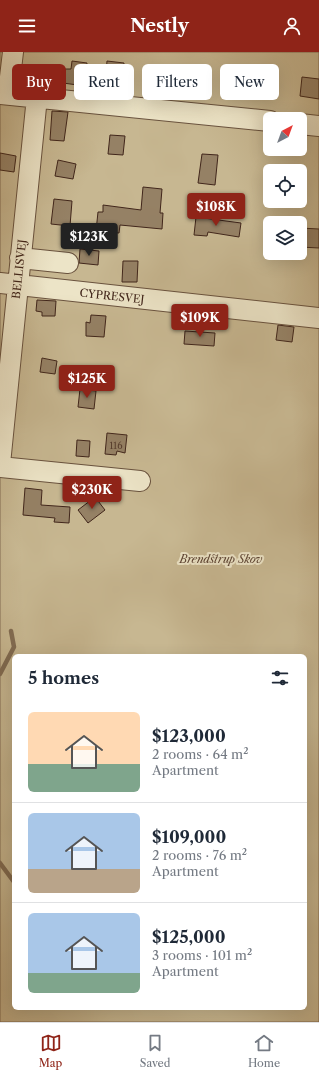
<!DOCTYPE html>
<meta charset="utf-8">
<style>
body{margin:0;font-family:"Libre Caslon Text",serif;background:#f2f2f3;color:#1f2937;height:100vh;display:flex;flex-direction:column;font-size:15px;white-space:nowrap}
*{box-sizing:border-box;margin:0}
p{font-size:13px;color:#747a83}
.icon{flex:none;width:22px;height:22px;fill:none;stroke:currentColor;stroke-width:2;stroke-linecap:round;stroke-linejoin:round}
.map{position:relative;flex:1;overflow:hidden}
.side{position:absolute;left:12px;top:602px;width:295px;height:356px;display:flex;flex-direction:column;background:#fff;border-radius:6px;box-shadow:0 4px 16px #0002}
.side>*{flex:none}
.banner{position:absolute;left:12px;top:12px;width:295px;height:36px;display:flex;gap:8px}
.needle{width:26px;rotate:41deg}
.tools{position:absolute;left:263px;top:60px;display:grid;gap:8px}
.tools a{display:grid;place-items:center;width:44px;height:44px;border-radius:6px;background:#fff;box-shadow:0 4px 16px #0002;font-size:20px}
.price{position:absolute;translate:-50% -34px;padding:0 9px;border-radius:4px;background:#8f2418;color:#fff;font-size:13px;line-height:26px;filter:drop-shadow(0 1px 2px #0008)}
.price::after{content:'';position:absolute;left:50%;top:24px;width:12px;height:9px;margin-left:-6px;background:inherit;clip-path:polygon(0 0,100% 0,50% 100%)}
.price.active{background:#222;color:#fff}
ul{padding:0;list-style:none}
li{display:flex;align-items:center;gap:12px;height:100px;padding:0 16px}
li+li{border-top:1px solid #e0e1e3}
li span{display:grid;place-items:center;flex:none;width:112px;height:80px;border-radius:6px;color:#555}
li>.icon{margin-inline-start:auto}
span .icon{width:48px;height:48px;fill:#fffc;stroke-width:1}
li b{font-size:17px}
h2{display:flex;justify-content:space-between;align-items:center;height:48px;padding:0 16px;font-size:17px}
.chip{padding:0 14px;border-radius:6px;background:#fff;box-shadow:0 4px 16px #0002;font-size:14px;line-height:36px}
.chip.active{background:#8f2418;color:#fff}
header{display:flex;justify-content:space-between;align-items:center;height:52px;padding:0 16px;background:#8f2418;color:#fff;font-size:18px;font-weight:700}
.dock{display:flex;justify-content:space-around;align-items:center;height:56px;border-top:1px solid #e0e1e3;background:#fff;font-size:11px;color:#747a83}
.dock a{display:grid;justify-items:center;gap:2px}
.dock .active{color:#8f2418}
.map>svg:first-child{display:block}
.green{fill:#c7b791;stroke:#846e56;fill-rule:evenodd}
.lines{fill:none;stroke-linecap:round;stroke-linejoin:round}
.stream{stroke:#816c53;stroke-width:4.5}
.building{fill:#958165;stroke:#41261b}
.minor-casing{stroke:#69523e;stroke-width:22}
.minor{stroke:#ece4c7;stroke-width:20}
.labels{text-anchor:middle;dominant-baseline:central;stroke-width:4;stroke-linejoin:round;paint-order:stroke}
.number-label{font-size:9px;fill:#563d2e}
.street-label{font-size:11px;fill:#41261b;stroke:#ece4c7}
.park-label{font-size:11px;font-style:italic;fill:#5c4333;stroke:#ece4c7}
</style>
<header><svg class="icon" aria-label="menu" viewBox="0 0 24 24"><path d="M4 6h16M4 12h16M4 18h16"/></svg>Nestly<svg class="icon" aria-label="person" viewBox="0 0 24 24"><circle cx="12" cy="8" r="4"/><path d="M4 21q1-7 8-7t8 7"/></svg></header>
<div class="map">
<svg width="319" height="970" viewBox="0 0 319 970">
<rect width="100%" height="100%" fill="#e2d5a9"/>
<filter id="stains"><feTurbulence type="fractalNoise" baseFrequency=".005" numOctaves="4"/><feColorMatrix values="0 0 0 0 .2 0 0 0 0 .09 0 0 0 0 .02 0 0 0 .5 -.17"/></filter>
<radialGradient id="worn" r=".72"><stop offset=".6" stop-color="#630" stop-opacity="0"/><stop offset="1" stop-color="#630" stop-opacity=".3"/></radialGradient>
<path class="green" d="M0 0H319V970H0ZM270 67H300V97H270ZM270 119H300V149H270ZM270 171H300V201H270ZM14 604H305V956H14Z"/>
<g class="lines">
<path class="stream" d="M0 622 14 595 11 579
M0 811 14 830"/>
</g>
<path class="building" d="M72 9 87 11 85 34 63 31 65 17H71Z
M107 9 124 11 123 23 106 21Z
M302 25 319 27V47L300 44Z
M52 59 68 60 64 89 50 88Z
M110 83 125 84 123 103 108 102Z
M0 101 16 104 14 120 0 118Z
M202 102 218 103 215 133 198 131Z
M58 108 76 112 73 127 55 124Z
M143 135 162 137 160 161H163L162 177 120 173 119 181 96 179 98 160H103V153L141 158Z
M54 147 72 149 70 174 51 172Z
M196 165 241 171 239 185 208 180 207 184 194 183Z
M300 176 319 177V196L300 195Z
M80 197 99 199 98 213 79 211Z
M123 209H138L137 230H122Z
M37 248 56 249 55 264H42V260L36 259Z
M91 263 106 264 104 285 86 284V270L90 271Z
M278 273 294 275 292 290 276 288Z
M185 279 215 281 214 294 184 292Z
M42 306 57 309 55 322 40 320Z
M80 337 96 339 94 357 78 355Z
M107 381 127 383 125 401 117 399 116 403 105 402Z
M77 388 90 389 89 405 76 404Z
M25 436 42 438 41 453 70 455 69 471 54 470 55 466 23 463Z
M95 445 105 458 88 471 78 458Z"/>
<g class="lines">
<g class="minor-casing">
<path id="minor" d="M0 42 270 69
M8 42 13 0
M300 72 319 74
M20 206 68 211
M0 231 319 266
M0 412 37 45
M0 415 140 429"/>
</g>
<use href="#minor" class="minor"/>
</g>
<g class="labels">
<g class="number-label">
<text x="116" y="393">116</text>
</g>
<g class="street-label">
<text transform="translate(19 217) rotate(-84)">BELLISVEJ</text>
<text transform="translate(112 244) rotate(6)">CYPRESVEJ</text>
</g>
<g class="park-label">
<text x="221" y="507">Brendstrup Skov</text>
</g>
</g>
<rect width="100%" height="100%" filter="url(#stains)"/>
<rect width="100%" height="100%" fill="url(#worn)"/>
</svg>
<div class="tools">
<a><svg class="needle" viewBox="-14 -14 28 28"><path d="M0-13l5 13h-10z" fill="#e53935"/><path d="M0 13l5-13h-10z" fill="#747a83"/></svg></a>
<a><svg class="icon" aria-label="locate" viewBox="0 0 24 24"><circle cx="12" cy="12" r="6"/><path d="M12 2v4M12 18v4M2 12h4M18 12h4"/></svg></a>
<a><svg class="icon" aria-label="layers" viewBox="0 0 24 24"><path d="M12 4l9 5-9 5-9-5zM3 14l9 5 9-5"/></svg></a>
</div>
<b class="price" style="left:216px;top:175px">$108K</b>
<b class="price active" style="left:89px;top:205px">$123K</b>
<b class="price" style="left:200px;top:286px">$109K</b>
<b class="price" style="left:87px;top:347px">$125K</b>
<b class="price" style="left:92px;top:458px">$230K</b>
<div class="banner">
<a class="chip active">Buy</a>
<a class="chip">Rent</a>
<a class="chip">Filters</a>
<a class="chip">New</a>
</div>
<section class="side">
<h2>5 homes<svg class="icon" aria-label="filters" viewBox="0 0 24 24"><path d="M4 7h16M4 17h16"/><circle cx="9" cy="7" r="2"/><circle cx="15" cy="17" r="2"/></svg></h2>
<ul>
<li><span style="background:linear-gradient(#ffd9b3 65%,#7fa58c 0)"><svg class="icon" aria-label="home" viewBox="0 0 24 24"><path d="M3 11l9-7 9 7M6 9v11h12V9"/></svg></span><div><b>$123,000</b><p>2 rooms · 64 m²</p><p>Apartment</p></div></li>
<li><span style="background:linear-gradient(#a9c7e8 70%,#b9a48a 0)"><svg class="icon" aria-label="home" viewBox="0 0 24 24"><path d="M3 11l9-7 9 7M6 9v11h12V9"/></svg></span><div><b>$109,000</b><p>2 rooms · 76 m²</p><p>Apartment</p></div></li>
<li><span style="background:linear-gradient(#a9c7e8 75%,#7fa58c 0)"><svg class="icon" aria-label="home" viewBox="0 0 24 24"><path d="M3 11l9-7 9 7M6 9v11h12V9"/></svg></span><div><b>$125,000</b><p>3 rooms · 101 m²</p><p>Apartment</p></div></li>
</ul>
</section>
</div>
<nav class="dock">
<a class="active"><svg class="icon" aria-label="map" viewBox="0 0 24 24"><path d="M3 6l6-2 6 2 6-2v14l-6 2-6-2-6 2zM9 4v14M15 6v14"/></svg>Map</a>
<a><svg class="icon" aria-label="saved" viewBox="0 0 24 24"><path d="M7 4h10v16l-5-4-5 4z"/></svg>Saved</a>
<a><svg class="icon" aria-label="home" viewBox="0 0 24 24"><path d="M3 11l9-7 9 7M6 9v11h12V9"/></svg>Home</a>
</nav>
